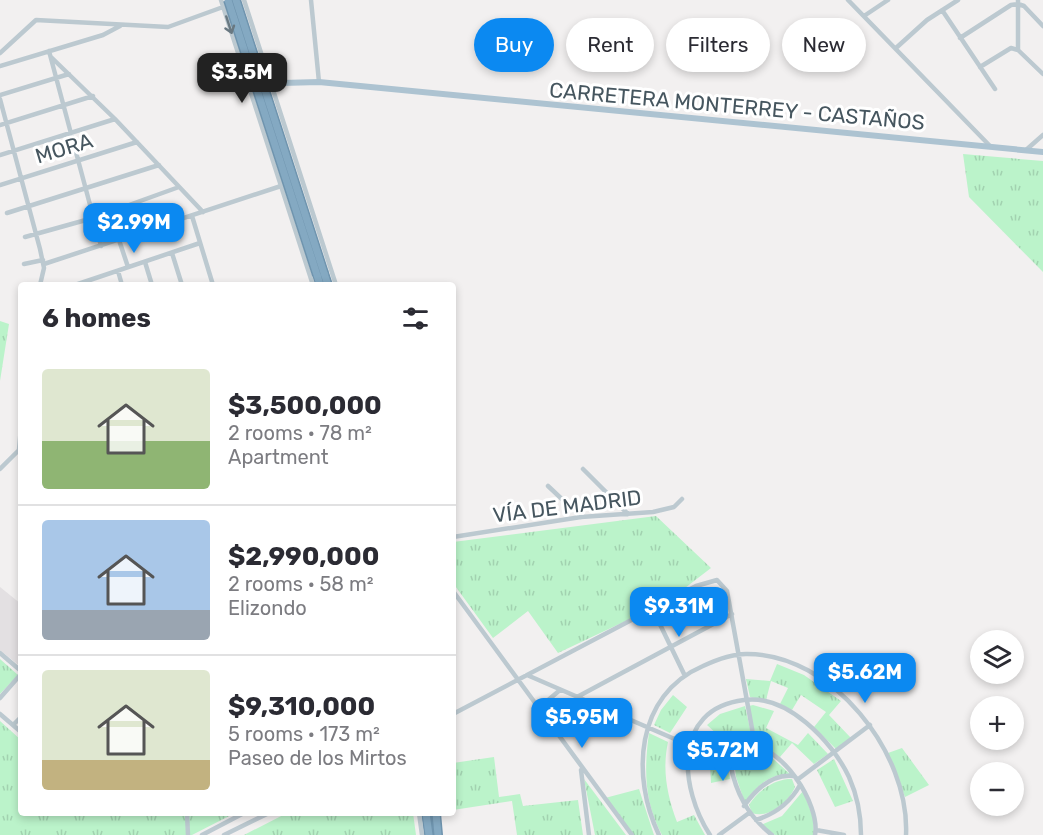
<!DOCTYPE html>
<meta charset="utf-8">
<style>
body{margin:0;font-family:Rubik,sans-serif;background:#f7f7f7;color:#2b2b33;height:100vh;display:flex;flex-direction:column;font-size:22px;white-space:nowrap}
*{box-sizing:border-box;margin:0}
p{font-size:20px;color:#7c7c81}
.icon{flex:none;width:33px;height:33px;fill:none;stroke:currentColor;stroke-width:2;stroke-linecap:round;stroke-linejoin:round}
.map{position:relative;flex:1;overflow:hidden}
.sheet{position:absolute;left:18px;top:282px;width:438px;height:534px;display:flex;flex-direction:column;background:#fff;border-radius:6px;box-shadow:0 3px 9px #0003}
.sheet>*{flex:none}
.hud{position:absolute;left:474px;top:18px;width:478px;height:54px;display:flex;gap:12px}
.fabs{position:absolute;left:970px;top:630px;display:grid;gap:12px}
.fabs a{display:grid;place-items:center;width:54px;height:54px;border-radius:50%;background:#fff;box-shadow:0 3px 9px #0003;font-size:30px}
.price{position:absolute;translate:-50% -51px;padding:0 14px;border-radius:12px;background:#0b89f1;color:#fff;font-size:20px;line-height:39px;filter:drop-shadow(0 2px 3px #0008)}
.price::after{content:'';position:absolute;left:50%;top:36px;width:18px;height:14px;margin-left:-9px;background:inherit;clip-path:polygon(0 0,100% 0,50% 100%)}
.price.active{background:#222;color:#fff}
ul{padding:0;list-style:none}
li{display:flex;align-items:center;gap:18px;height:150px;padding:0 24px}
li+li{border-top:2px solid #e1e1e2}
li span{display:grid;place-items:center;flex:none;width:168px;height:120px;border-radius:6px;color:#555}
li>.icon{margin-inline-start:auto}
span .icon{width:72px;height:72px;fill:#fffc;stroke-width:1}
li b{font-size:26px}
h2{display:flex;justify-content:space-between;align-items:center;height:72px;padding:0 24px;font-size:26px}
.tag{padding:0 21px;border-radius:27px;background:#fff;box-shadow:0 3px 9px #0003;font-size:21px;line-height:54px}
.tag.active{background:#0b89f1;color:#fff}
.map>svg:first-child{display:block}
.education{fill:#e3e0e2}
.grass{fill:url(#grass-tufts)}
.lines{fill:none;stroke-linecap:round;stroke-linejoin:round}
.highway-casing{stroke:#6f94ae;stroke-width:10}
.minor{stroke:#bcc9d0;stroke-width:4.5}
.major{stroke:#adc3d1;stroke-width:6}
.highway{stroke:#84a9c2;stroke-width:7}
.highway-bridge-casing{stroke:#6f94ae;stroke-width:10;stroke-linecap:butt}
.highway-bridge{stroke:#84a9c2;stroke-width:7}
.oneway{stroke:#697881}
.labels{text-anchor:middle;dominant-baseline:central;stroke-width:6;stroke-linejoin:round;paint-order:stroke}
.street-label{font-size:21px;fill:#46565f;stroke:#fff}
</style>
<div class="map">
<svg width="1043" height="835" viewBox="0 0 1043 835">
<defs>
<pattern id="grass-tufts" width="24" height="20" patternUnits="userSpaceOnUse" patternTransform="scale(1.5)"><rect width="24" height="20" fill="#bbf3ca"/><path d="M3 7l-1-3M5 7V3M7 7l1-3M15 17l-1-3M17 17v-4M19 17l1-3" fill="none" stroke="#a2d2b0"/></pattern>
</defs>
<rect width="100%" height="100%" fill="#f2f0f0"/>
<path class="education" d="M0 587 21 604V667L0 650Z"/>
<path class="grass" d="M963 154 1043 161V272L969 197Z
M0 321 9 324 0 381Z
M656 516 711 568 668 601 558 653 528 611 493 638 453 583V542Z
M0 659 18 675 0 694Z
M777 664 804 675 841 701 829 715 851 738 836 749 814 727 826 712 801 695 792 710 780 704 788 688 771 681 766 700 750 697 746 679 770 681Z
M673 695 687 707 670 733 654 725 661 710Z
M753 705 774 711 766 728 798 745 808 733 828 754 814 764 792 743 780 757 757 743 749 706Z
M745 706 753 742 737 747 725 733 720 737 707 725 720 714Z
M0 721 21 740V813H235L192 835H0Z
M649 733 668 742C662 770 667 795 677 822L694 815 705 835H662C644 801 644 770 649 733Z
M755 748 771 757 790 774C770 774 755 786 745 803L736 777 734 759 744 749Z
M902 748 929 785 905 797 888 753Z
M494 757 499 797 520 794 523 806 578 800 583 835H517L512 801 453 810V763Z
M834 759 853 801 835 807 817 770Z
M710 760 728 766 730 779 711 783Z
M584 779 626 835H595Z
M788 779H792L795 787C789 802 769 819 752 813L749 805C757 792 771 781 788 779Z
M639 789 654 835H634L605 798Z
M803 791 813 817 814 835H775L761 825 782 816Z
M287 813H413L416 835H244Z"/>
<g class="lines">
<g class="highway-casing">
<path id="highway" d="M324 273 328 285
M317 275 320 285
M426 813 429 835
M436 813 438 835"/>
</g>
<path class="minor" d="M221 0 313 285
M244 0 336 285
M311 0 319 82
M848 0 990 146
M1018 0V50
M1018 4 1024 6 1043 26
M942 10 995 89
M864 16 888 0
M960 38 1011 5 1018 4
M896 48 927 20 958 0
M1018 50 1043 74
M49 51 101 246
M0 53 36 20 168 27 223 7
M51 57 115 119 203 212
M0 66 103 35 120 26
M980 67 1011 48 1018 50
M0 95 69 74
M0 99 40 249 44 268 40 285
M0 125 93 96
M1026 150 1043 135
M0 155 115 119
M0 185 137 142
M7 213 159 165
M192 216 213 285
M25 237 93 218 179 187
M119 240 128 267
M172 253 182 285
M145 262 152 285
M24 264 43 260
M44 264 281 186
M118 271 122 285
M75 285 200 243
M19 450 21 427
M0 469 19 450
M583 469 628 514
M548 486 581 517
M453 537 581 517 653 512 674 507 682 499
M453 591 632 835
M653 610 685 676
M0 653 21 671
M527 675 730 763
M577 697 732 614
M0 698 21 674
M540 707 560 690
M0 714 21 732
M453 714 696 586 717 580 727 591 755 745
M13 725 21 717
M581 770 589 835
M797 780 870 725
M744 806C756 789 772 773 794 776
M187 813 188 835
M419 813 422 835
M756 820C775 814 790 803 800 785
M816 830 844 835
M202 835 244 813
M224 835 269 813
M659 835C631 777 635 695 703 666 716 660 732 654 746 654 832 653 910 753 906 835
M710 835C680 789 671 709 744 700 787 694 832 741 849 777 857 795 861 815 861 835
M719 835 749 813
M772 835C747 815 736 793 730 763L746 746C780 741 821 805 815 835"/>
<path class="major" d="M248 84 319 82 1043 152"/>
<use href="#highway" class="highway"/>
<g class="highway-bridge-casing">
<path id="highway-bridge" d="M228 0 317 275
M236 0 324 273"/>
</g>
<use href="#highway-bridge" class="highway-bridge"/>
</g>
<defs><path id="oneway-shaft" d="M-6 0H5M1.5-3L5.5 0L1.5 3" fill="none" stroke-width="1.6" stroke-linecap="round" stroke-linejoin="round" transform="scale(1.5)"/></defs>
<use class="oneway" href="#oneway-shaft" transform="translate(229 25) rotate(72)"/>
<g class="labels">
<g class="street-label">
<text transform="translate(737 106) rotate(5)">CARRETERA MONTERREY - CASTAÑOS</text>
<text transform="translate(64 148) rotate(-17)">MORA</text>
<text transform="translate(567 506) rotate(-7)">VÍA DE MADRID</text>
</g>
</g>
</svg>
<div class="fabs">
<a><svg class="icon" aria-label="layers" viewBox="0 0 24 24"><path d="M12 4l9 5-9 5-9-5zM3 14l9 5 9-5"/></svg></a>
<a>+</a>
<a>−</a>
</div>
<b class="price active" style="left:242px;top:104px">$3.5M</b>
<b class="price" style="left:134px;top:254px">$2.99M</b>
<b class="price" style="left:679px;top:638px">$9.31M</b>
<b class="price" style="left:865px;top:704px">$5.62M</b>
<b class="price" style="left:582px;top:749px">$5.95M</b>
<b class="price" style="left:723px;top:782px">$5.72M</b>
<div class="hud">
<a class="tag active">Buy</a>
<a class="tag">Rent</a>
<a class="tag">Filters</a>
<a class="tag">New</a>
</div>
<section class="sheet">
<h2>6 homes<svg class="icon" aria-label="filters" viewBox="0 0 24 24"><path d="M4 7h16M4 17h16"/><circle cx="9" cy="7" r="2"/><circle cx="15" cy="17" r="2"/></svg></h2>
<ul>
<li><span style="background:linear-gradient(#dfe7d0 60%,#8fb573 0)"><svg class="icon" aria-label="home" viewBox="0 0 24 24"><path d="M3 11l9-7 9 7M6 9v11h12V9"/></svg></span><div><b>$3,500,000</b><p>2 rooms · 78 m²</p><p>Apartment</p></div></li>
<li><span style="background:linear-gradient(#a9c7e8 75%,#9aa5b1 0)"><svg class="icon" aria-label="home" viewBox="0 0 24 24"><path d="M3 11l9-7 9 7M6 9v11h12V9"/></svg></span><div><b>$2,990,000</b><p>2 rooms · 58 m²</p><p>Elizondo</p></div></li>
<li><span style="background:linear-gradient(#dfe7d0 75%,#c2b280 0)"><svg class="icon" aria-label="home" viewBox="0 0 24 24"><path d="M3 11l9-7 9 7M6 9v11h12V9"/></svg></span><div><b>$9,310,000</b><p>5 rooms · 173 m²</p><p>Paseo de los Mirtos</p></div></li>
</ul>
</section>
</div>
